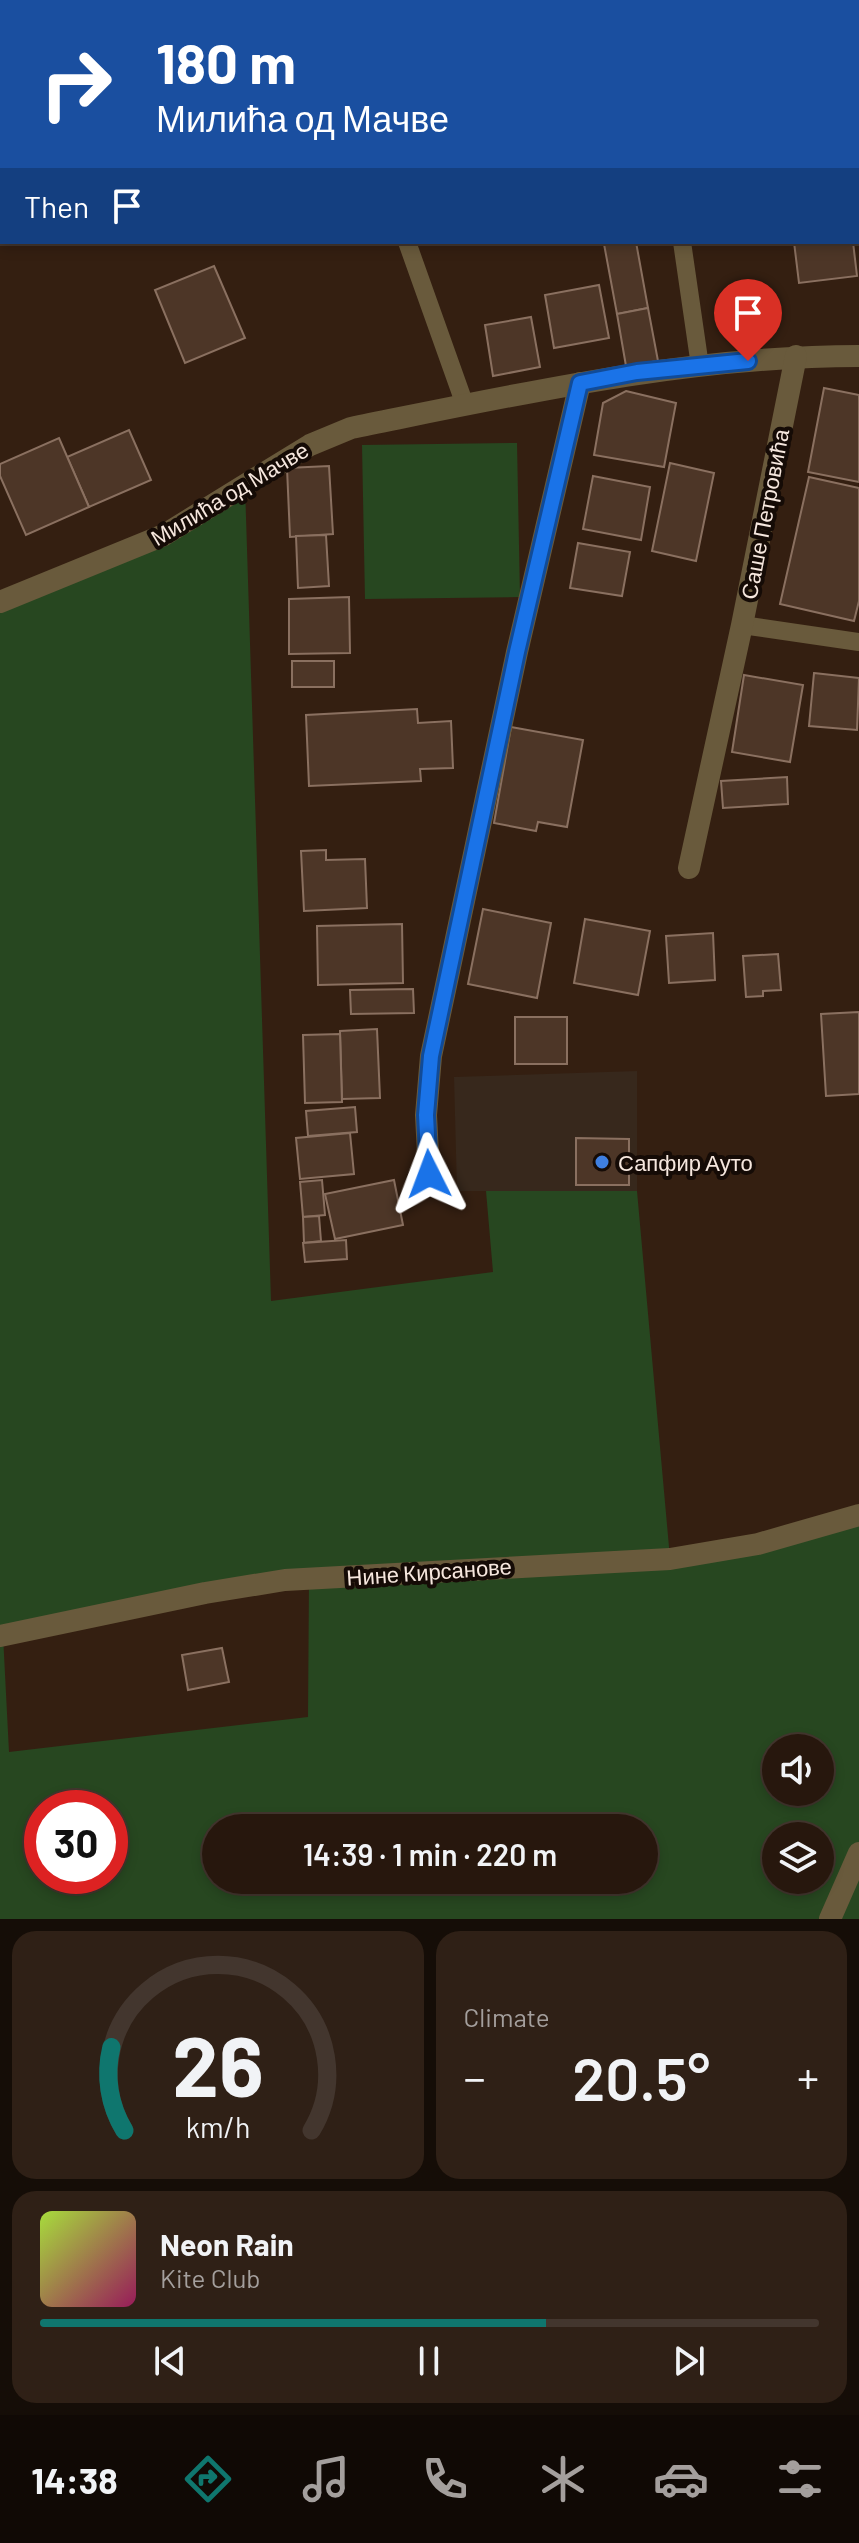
<!DOCTYPE html>
<html lang="en">
<head>
<meta charset="utf-8">
<style>
	body { margin:0; font-family:Barlow,sans-serif; background:#2f2016; color:#f1f3f6; height:100vh; display:flex; flex-direction:column; font-size:30px; white-space:nowrap }
	* { box-sizing:border-box; margin:0 }
	p { font-size:26px; color:#a49f9d }
	.icon { flex:none; width:44px; height:44px; fill:none; stroke:currentColor; stroke-width:2; stroke-linecap:round; stroke-linejoin:round }
	.map { position:relative; height:1919px; overflow:hidden }
	.drawer { display:flex; flex-direction:column; gap:12px; padding:12px; background:#150d07; flex:1 }
	.drawer>* { flex:none }
	.top-card { position:absolute; left:0px; top:0px; width:860px; height:244px; box-shadow:0 4px 12px #0003,0 0 0 2px #43362e; background:#1a4fa0; color:#fff; overflow:hidden }
	.controls { position:absolute; left:762px; top:1734px; display:grid; gap:16px }
	.controls a { display:grid; place-items:center; width:72px; height:72px; border-radius:50%; background:#27170d; box-shadow:0 4px 12px #0003,0 0 0 2px #43362e; font-size:40px }
	.speed { position:absolute; left:24px; top:1790px; display:flex; gap:16px; font-size:40px; font-weight:700; text-align:center }
	.speed>* { display:grid; place-content:center; width:104px; height:104px; border-radius:50%; background:#27170d; box-shadow:0 4px 12px #0003,0 0 0 2px #43362e; line-height:1 }
	.speed .limit { border:12px solid #d22; background:#fff; color:#111 }
	.pin { position:absolute; display:grid; place-items:center; width:68px; height:68px; color:#fff; margin:-82px -34px; border-radius:50% 50% 50% 0; rotate:-45deg; box-shadow:0 0 8px #0007 }
	.pin .icon { rotate:45deg }
	.me { position:absolute; width:88px; margin:-44px; rotate:357deg; stroke-linejoin:round; filter:drop-shadow(0 0 6px #0008) }
	.turn { display:flex; align-items:center; gap:28px; height:168px; padding:0 24px; font-size:36px }
	.turn .icon { width:104px; height:104px; stroke-width:2.5 }
	.turn b { display:block; font-size:56px; line-height:68px }
	.then { display:flex; align-items:center; height:76px; padding:0 24px; background:#0003; gap:16px; font-size:30px }
	.big { font-size:60px; font-weight:600; line-height:1.1 }
	.drawer .card { flex:1; display:flex; flex-direction:column; justify-content:center; gap:12px; min-width:0; padding:0 28px; border-radius:24px; background:#2f2016 }
	.drawer .dial { align-items:center; gap:0 }
	.dial svg { height:208px; overflow:visible; fill:none; stroke:#43362e; stroke-width:7; stroke-linecap:round; text-anchor:middle }
	.dial text { fill:#f1f3f6; stroke:none }
	.song { display:flex; align-items:center; gap:24px }
	.cover { width:96px; height:96px; border-radius:12px; background:linear-gradient(135deg,hsl(80 70% 55%),hsl(330 70% 35%)) }
	.played { height:8px; border-radius:4px; background:linear-gradient(90deg,#0f766e 65%,#43362e 65%) }
	.keys { display:flex; justify-content:space-around; direction:ltr }
	.heat { display:flex; justify-content:space-between; align-items:center; font-size:44px; direction:ltr }
	.drawer .tiles { flex:1; display:grid; gap:12px; grid-template-columns:1fr 1fr }
	.card:last-child { grid-column:span 2 }
	.trip { position:absolute; left:202px; top:1814px; width:456px; height:80px; border-radius:40px; background:#27170d; box-shadow:0 4px 12px #0003,0 0 0 2px #43362e; font-weight:600; line-height:80px; text-align:center }
	.tab-bar { display:flex; height:128px; justify-content:space-around; align-items:center; background:#100905; color:#a49f9d }
	.tab-bar .icon { width:56px; height:56px }
	.tab-bar .active { color:#0f766e }
	.tab-bar b { font-size:36px; color:#f1f3f6 }
	.map>svg:first-child { display:block }
	.commercial { fill:#37281c }
	.green { fill:#274720; fill-rule:evenodd }
	.building { fill:#4d3627; stroke:#8a7060; stroke-width:2 }
	.lines { fill:none; stroke-linecap:round; stroke-linejoin:round }
	.service { stroke:#695a3c; stroke-width:18 }
	.minor { stroke:#695a3c; stroke-width:22 }
	.tertiary { stroke:#695a3c; stroke-width:22 }
	.route-casing { stroke:#114b97; stroke-width:20 }
	.route { stroke:#1a73e8; stroke-width:14 }
	.shop-dot { fill:#3f7fe0; stroke:#150b06; stroke-width:3 }
	.labels { text-anchor:middle; dominant-baseline:central; stroke-width:8; stroke-linejoin:round; paint-order:stroke }
	.street-label { font-size:22px; fill:#f6e7de; stroke:#150b06 }
	.poi-label { font-size:22px; fill:#f6e7de; stroke:#150b06; text-anchor:start }
</style>
</head>
<body>
<div class="map">
<svg width="859" height="1919" viewBox="0 0 859 1919">
	<rect width="100%" height="100%" fill="#341f11"/>
	<!-- commercial -->
	<path class="commercial" d="M637,1071V1191H457L454,1077Z"/>
	<!-- green -->
	<g class="green">
		<path d="M0,0H99L2,2L0,64Z"/>
		<path d="M517,443L520,597L365,599L362,445Z"/>
		<path d="M245,486L271,1301L493,1272L486,1191H637L670,1558L859,1515V1919H0V602ZM309,1579L308,1717L9,1752L3,1635ZM776,1748H820V1792H776ZM42,1808H110V1876H42ZM216,1828H644V1880H216ZM776,1836H820V1880H776Z"/>
	</g>
	<!-- building -->
	<g class="building">
		<rect x="519" y="0" width="93" height="2"/>
		<path d="M613,242H636L648,308L617,314L604,244Z"/>
		<path d="M794,242H853L857,276L799,283Z"/>
		<path d="M214,266L245,338L185,363L155,290Z"/>
		<path d="M599,285L609,338L554,348L545,295Z"/>
		<path d="M648,308L658,361L626,366L617,314Z"/>
		<path d="M531,317L540,367L493,376L485,325Z"/>
		<path d="M824,388L859,395V482L808,472Z"/>
		<path d="M626,391L676,403L664,467L594,455L603,403Z"/>
		<path d="M129,430L151,480L89,507L67,457Z"/>
		<path d="M59,438L89,507L26,535L0,476V464Z"/>
		<path d="M670,463L714,473L696,561L652,551Z"/>
		<path d="M329,466L333,534L290,537L287,468Z"/>
		<path d="M593,476L650,487L641,540L583,529Z"/>
		<path d="M809,477L859,488V601L854,621L780,604Z"/>
		<path d="M326,535L329,586L298,588L296,536Z"/>
		<path d="M578,543L630,552L622,596L570,588Z"/>
		<path d="M349,597L350,653L289,654V599Z"/>
		<rect x="292" y="661" width="42" height="26"/>
		<path d="M814,673L859,678L857,730L809,726Z"/>
		<path d="M744,675L803,685L790,762L732,752Z"/>
		<path d="M417,709L418,723L451,721L453,768L420,769L421,781L309,786L306,715Z"/>
		<path d="M511,727L583,740L567,827L538,822L536,831L494,823Z"/>
		<path d="M787,777L788,804L723,808L721,781Z"/>
		<path d="M326,850V860L365,859L367,908L304,911L301,851Z"/>
		<path d="M483,909L551,923L537,998L468,984Z"/>
		<path d="M585,919L650,931L638,995L574,983Z"/>
		<path d="M402,924L403,983L318,985L317,926Z"/>
		<path d="M713,933L715,980L669,983L666,936Z"/>
		<path d="M778,954L781,990L763,991V996L746,997L743,956Z"/>
		<path d="M413,989L414,1013L351,1014L350,990Z"/>
		<path d="M859,1012V1094L826,1096L821,1014Z"/>
		<rect x="515" y="1017" width="52" height="47"/>
		<path d="M377,1029L380,1098L342,1099L340,1031Z"/>
		<path d="M340,1034L342,1102L305,1103L303,1035Z"/>
		<path d="M355,1107L357,1132L308,1136L306,1111Z"/>
		<path d="M350,1133L354,1174L300,1179L296,1138Z"/>
		<path d="M576,1138L629,1139V1185H576Z"/>
		<path d="M322,1180L325,1215L303,1217L300,1182Z"/>
		<path d="M394,1180L403,1225L335,1239L325,1194Z"/>
		<path d="M319,1216L321,1241L304,1243L303,1217Z"/>
		<path d="M346,1240L347,1259L305,1262L303,1243Z"/>
		<path d="M222,1648L229,1682L188,1690L182,1655Z"/>
	</g>
	<g class="lines">
		<!-- service -->
		<g class="service">
			<path d="M321,0V2"/>
			<path d="M647,0V2"/>
			<path d="M407,242L465,405"/>
			<path d="M682,242L700,366"/>
			<path d="M742,625L859,642"/>
		</g>
		<!-- minor -->
		<g class="minor">
			<path d="M0,602L164,535L310,445L351,428C519,394 687,356 859,356"/>
			<path d="M689,868L742,625L796,356"/>
			<path d="M429,1174L426,1115L431,1056L517,652L580,383"/>
			<path d="M830,1919L859,1853"/>
		</g>
		<!-- tertiary -->
		<path class="tertiary" d="M0,1636L205,1593L285,1580L670,1559L758,1544L859,1515"/>
	</g>
	<g class="lines">
		<defs>
			<path id="route" d="M429,1174L426,1115L431,1056L517,652L580,383L637,372L748,361"/>
		</defs>
		<!-- route casing -->
		<use href="#route" class="route-casing"/>
		<!-- route -->
		<use href="#route" class="route"/>
	</g>
	<!-- markers -->
	<circle class="shop-dot" cx="602" cy="1162" r="8"/>
	<g class="labels">
		<!-- street labels -->
		<g class="street-label">
			<text transform="translate(229 493) rotate(-31)">Милића од Мачве</text>
			<text transform="translate(764 514) rotate(-79)">Саше Петровића</text>
			<text transform="translate(429 1571) rotate(-4)">Нине Кирсанове</text>
		</g>
		<!-- poi labels -->
		<g class="poi-label">
			<text x="618" y="1162">Сапфир Ауто</text>
		</g>
	</g>
</svg>
<div class="controls">
<a><svg class="icon" aria-label="sound" viewBox="0 0 24 24"><path d="M4 9h4l5-4v14l-5-4H4zM17 9q2 3 0 6"/></svg></a>
<a><svg class="icon" aria-label="layers" viewBox="0 0 24 24"><path d="M12 4l9 5-9 5-9-5zM3 14l9 5 9-5"/></svg></a>
</div>
<div class="speed"><div class="limit">30</div></div>
<div class="pin" style="left:748px;top:361px;background:#d93025"><svg class="icon" aria-label="arrive" viewBox="0 0 24 24"><path d="M6 21V4h12l-3 4 3 4H6"/></svg></div>
<svg class="me" style="left:429px;top:1174px" viewBox="-20 -20 40 40"><path d="M0-17L14 15 0 8-14 15z" fill="#1a73e8" stroke="#fff" stroke-width="4"/></svg>
<div class="trip">14:39 · 1 min · 220 m</div>
<div class="top-card">
<div class="turn"><svg class="icon" aria-label="right" viewBox="0 0 24 24"><path d="M7 20v-9h11M14 6l5 5-5 5"/></svg><div><b>180 m</b>Милића од Мачве</div></div>
<div class="then">Then<svg class="icon" aria-label="arrive" viewBox="0 0 24 24"><path d="M6 21V4h12l-3 4 3 4H6"/></svg></div>
</div>
</div>
<section class="drawer">
<div class="tiles">
<div class="card dial"><svg viewBox="0 0 100 80">
<path d="M14 69A42 42 0 1 1 86 69"/>
<path d="M14 69A42 42 0 0 1 9 37" stroke="#0f766e"/>
<text x="50" y="56" font-size="32" font-weight="700">26</text>
<text x="50" y="72" font-size="11">km/h</text>
</svg></div>
<div class="card"><p>Climate</p>
<div class="heat"><a>−</a><b class="big">20.5°</b><a>+</a></div>
</div>
<div class="card">
<div class="song"><i class="cover"></i><div><b>Neon Rain</b><p>Kite Club</p></div></div>
<div class="played"></div>
<div class="keys"><svg class="icon" aria-label="previous" viewBox="0 0 24 24"><path d="M18 5L8 12l10 7zM5 5v14"/></svg><svg class="icon" aria-label="pause" viewBox="0 0 24 24"><path d="M8 5v14M16 5v14"/></svg><svg class="icon" aria-label="next" viewBox="0 0 24 24"><path d="M6 5l10 7-10 7zM19 5v14"/></svg></div>
</div>
</div>
</section>
<nav class="tab-bar">
<b>14:38</b>
<svg class="icon active" aria-label="directions" viewBox="0 0 24 24"><path d="M12 3l9 9-9 9-9-9zM9 14v-3h6M13 9l2 2-2 2"/></svg>
<svg class="icon" aria-label="music" viewBox="0 0 24 24"><path d="M9 18V5l10-2v13"/><circle cx="6" cy="18" r="3"/><circle cx="16" cy="16" r="3"/></svg>
<svg class="icon" aria-label="phone" viewBox="0 0 24 24"><path d="M5 4h4l2 5-3 2q2 4 5 5l2-3 5 2v4C11 20 4 13 5 4z"/></svg>
<svg class="icon" aria-label="climate" viewBox="0 0 24 24"><path d="M12 3v18M4 7l16 10M4 17L20 7"/></svg>
<svg class="icon" aria-label="car" viewBox="0 0 24 24"><path d="M5 17H2v-5l4-1 3-4h7l3 4 3 1v5h-3M9 17h6M6 11h13"/><circle cx="7" cy="17" r="2"/><circle cx="17" cy="17" r="2"/></svg>
<svg class="icon" aria-label="filters" viewBox="0 0 24 24"><path d="M4 7h16M4 17h16"/><circle cx="9" cy="7" r="2"/><circle cx="15" cy="17" r="2"/></svg>
</nav>
</body>
</html>
